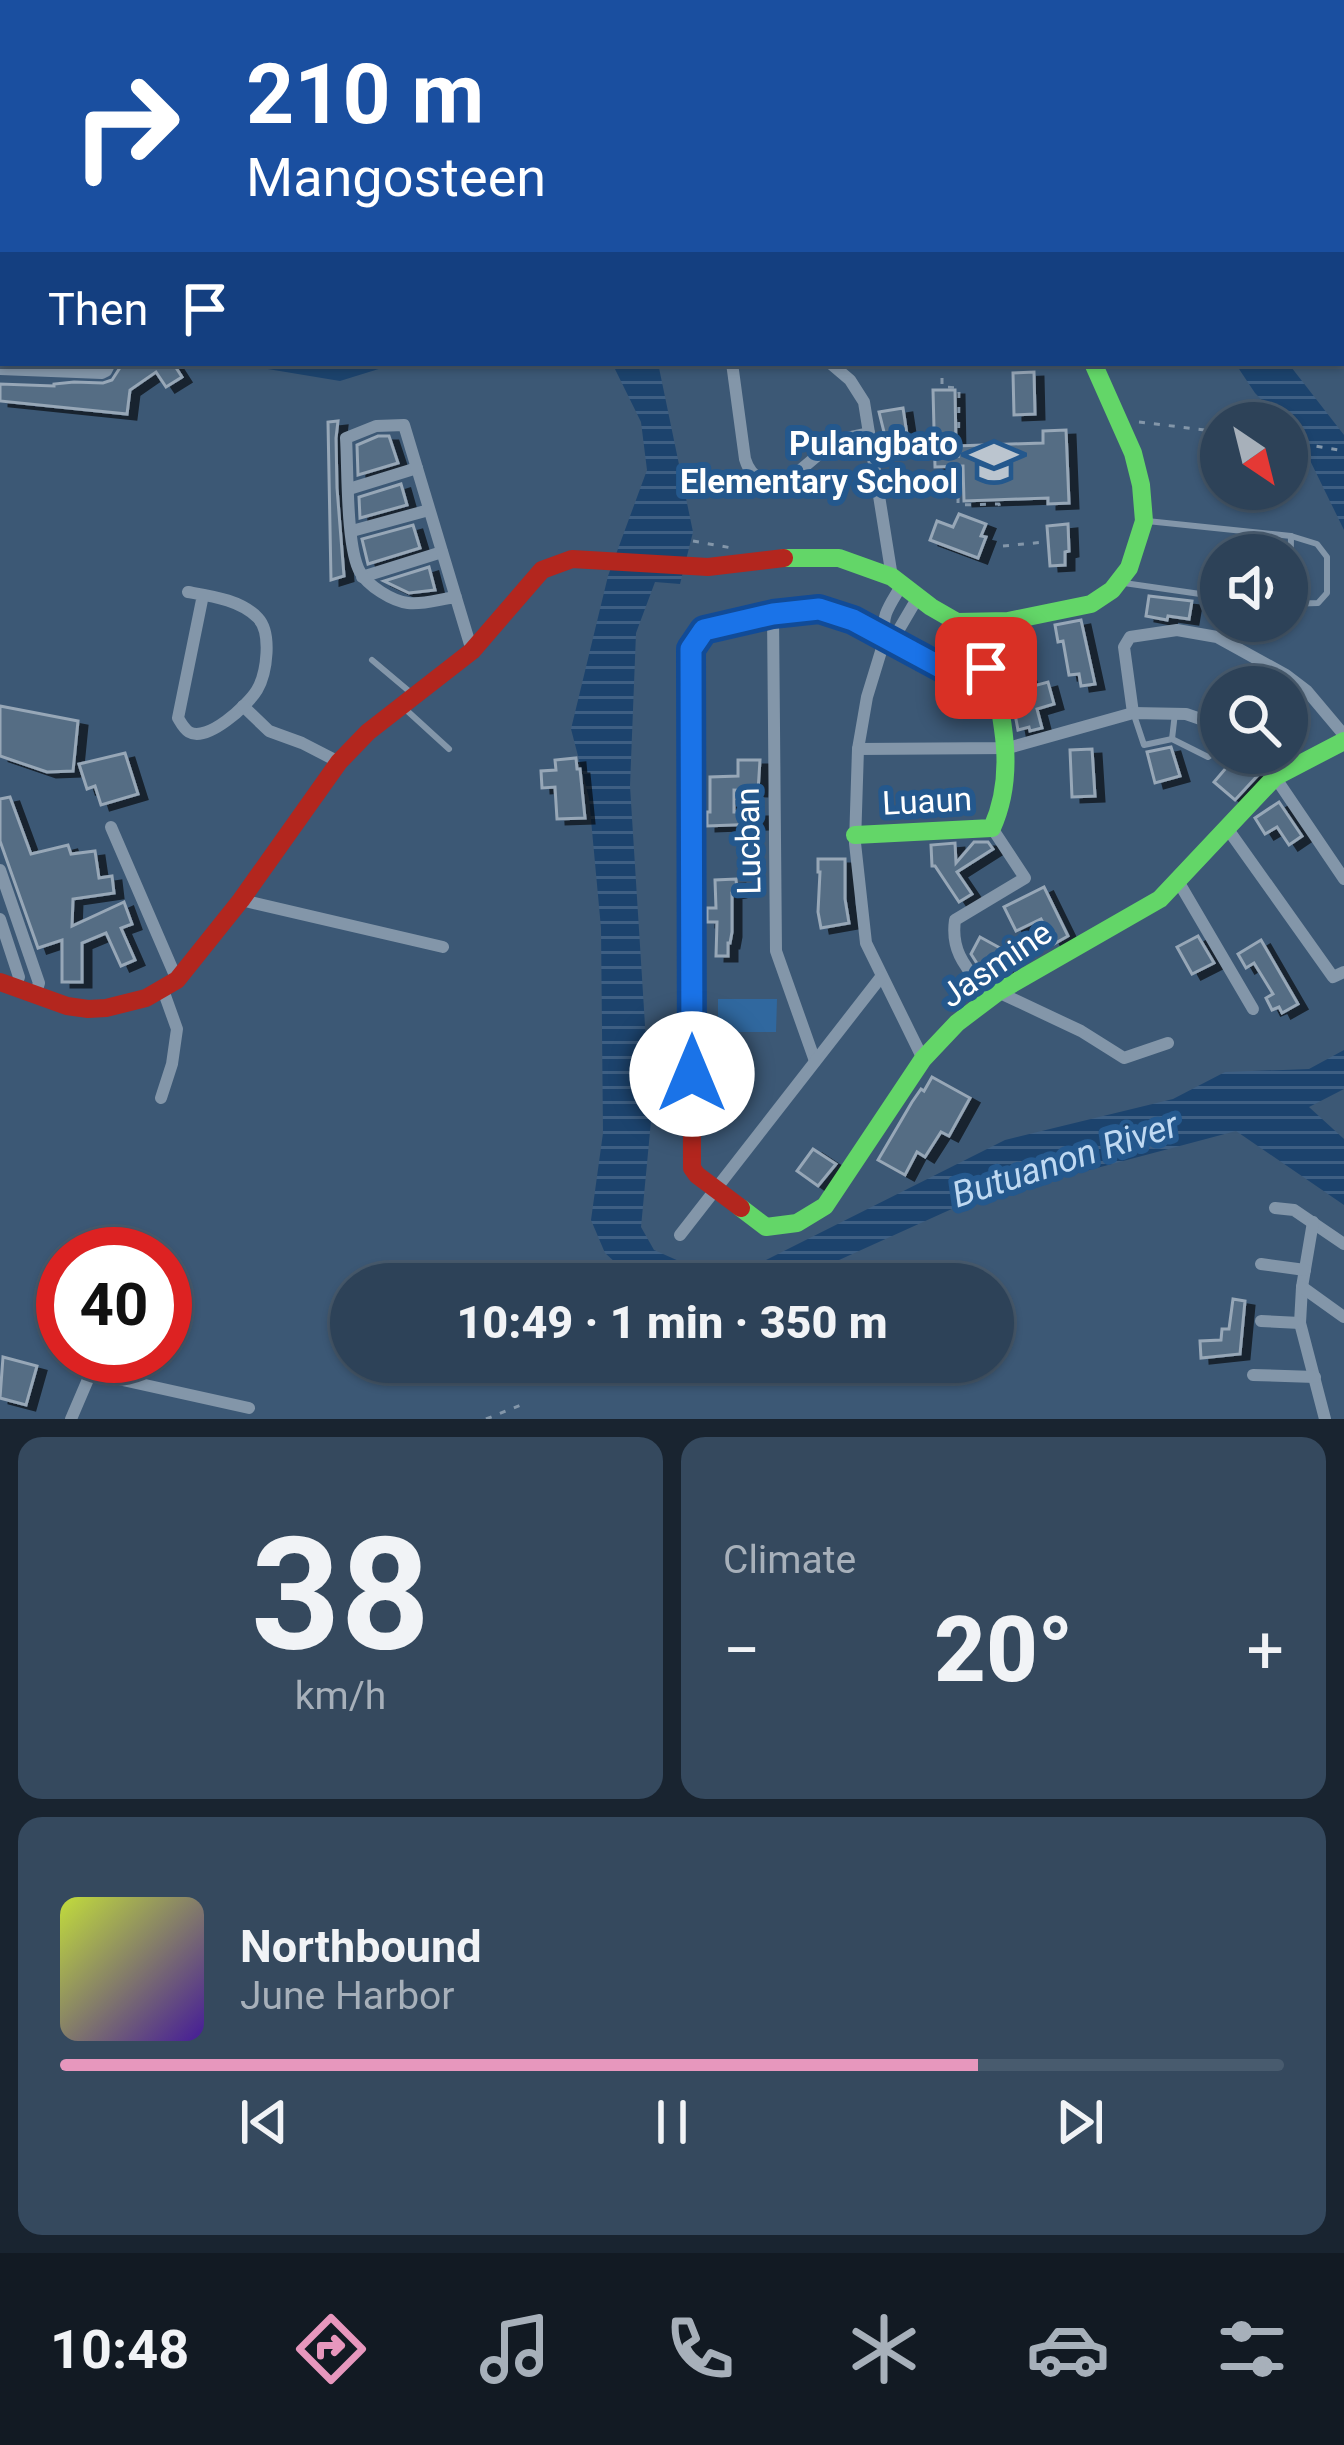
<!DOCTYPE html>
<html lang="en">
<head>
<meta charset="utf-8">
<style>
	body { margin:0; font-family:Roboto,sans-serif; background:#35495e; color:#f1f3f6; height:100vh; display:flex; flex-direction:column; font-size:45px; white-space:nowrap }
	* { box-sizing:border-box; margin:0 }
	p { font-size:39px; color:#a7b0ba }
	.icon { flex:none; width:66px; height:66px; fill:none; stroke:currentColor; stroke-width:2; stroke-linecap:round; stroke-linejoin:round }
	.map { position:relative; height:1419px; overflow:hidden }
	.panel { display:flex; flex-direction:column; gap:18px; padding:18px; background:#192430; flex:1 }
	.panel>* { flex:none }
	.guide { position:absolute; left:0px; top:0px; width:1344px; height:366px; box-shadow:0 3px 9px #0004,0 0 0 3px #485b6e; background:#1a4fa0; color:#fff; overflow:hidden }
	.needle { width:78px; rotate:145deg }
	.controls { position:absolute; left:1200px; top:402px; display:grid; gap:24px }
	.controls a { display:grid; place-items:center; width:108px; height:108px; border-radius:50%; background:#2d4258; box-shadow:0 3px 9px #0004,0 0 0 3px #485b6e; font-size:60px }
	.speed { position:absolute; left:36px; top:1227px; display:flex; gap:24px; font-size:60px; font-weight:700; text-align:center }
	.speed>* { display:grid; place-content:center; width:156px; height:156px; border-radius:50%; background:#2d4258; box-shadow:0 3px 9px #0004,0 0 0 3px #485b6e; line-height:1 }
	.speed .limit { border:18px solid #d22; background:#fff; color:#111 }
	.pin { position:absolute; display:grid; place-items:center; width:102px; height:102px; color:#fff; margin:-51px; border-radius:24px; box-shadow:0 6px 18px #0006 }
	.me { position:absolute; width:132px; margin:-66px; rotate:0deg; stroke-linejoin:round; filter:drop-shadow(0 0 9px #0008) }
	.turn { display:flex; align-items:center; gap:42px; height:252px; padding:0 48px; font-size:54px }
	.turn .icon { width:156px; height:156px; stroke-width:2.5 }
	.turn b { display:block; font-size:84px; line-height:102px }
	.then { display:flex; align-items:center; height:114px; padding:0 48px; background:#0003; gap:24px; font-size:45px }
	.big { font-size:90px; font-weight:800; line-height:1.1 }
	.panel .card { flex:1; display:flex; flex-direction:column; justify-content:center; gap:18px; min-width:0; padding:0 42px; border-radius:24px; background:#35495e }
	.panel .dial { align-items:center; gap:0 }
	.dial b { font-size:156px; line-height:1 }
	.song { display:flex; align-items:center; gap:36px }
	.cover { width:144px; height:144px; border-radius:18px; background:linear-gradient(135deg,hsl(70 70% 55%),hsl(260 70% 35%)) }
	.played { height:12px; border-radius:6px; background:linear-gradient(90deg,#e797bd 75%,#485b6e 75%) }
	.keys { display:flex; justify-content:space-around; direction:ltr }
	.heat { display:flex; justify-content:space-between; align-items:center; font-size:66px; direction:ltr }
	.panel .tiles { flex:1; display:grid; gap:18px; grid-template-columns:1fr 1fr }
	.card:last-child { grid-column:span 2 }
	.trip { position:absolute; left:330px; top:1263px; width:684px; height:120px; border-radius:60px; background:#2d4258; box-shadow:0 3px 9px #0004,0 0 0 3px #485b6e; font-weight:800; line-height:120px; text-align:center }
	.dock { display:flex; height:192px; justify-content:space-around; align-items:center; background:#121a23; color:#a7b0ba }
	.dock .icon { width:84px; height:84px }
	.dock .current { color:#e797bd }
	.dock b { font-size:54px; color:#f1f3f6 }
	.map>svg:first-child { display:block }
	.park { fill:#30689f }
	.water { fill:url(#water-rules) }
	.building { fill:#556d84; stroke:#97a7b7; stroke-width:3; filter:url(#shadow) }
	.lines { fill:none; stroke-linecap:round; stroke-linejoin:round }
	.path { stroke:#8396a9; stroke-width:3; stroke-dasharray:6 9; stroke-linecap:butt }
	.lane { stroke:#8396a9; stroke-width:6 }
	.street { stroke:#8396a9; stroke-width:12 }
	.fast { stroke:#63d668; stroke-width:18 }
	.slow { stroke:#ff974d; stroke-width:18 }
	.jam { stroke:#b3261e; stroke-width:18 }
	.route-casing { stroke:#114b97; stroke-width:30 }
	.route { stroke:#1a73e8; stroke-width:21 }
	.labels { text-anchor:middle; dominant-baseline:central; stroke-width:12; stroke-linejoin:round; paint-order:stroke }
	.poi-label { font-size:33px; font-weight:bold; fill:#fff; stroke:#24588d; text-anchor:end }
	.street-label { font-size:33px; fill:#fff; stroke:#24588d }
	.water-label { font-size:36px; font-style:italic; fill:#bfd9f2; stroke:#24588d }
</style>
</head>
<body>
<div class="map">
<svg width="1344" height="1419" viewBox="0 0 1344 1419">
	<defs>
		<pattern id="water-rules" width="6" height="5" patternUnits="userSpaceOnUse" patternTransform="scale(3)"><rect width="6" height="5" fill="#1c436d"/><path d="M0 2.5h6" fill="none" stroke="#3e5f83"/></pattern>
		<filter id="shadow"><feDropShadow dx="9" dy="5" stdDeviation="0" flood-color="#0009"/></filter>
	</defs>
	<rect width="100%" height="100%" fill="#3c5875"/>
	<!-- park -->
	<path class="park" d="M718,999H777L776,1032H718Z"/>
	<!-- water -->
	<g class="water">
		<path d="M231,363H398L340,381Z"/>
		<path d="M612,363H658L693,532L680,584L655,582L636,633L630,786L651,1121L641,1227L654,1250L697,1269L766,1260L1005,1140L1173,1099L1225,1072L1309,1069L1344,1050V1089L1309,1107L1344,1139V1205L1236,1131L965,1203L786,1284H639L605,1253L591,1220L603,1133L601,928L589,798L571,729L608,576L647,470L641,422Z"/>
		<path d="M1235,363H1288L1344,435V530L1301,442L1287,423H1284L1255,393Z"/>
	</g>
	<!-- building -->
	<g class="building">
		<path d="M123,363H173L182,377L166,387L156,372L130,390L127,414L0,401V384L54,386V384L74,382L103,383L112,380Z"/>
		<path d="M1034,372L1035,414L1014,415L1013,373Z"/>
		<path d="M933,390H955L956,446L1043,443V431L1066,430L1069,503L1048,504V498L964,501L963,466L935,467Z"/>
		<path d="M903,408L908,441L887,444L879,412Z"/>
		<path d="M338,421L336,438L337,488L344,576L331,580L328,422Z"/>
		<path d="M378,436H389L398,463L358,475L357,445Z"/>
		<path d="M401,484L407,505L360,518L359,497Z"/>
		<path d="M959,514L986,524L981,536L986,537L978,558L930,540L937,521L953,527Z"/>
		<path d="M1068,524L1069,551L1065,552V565L1050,566L1047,526Z"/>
		<path d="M413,525L420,548L368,564L362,539Z"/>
		<path d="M429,567L435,590L409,593L384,581Z"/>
		<path d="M1149,596L1192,601L1189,619L1168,616L1167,620L1146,616Z"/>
		<path d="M1081,620L1095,684L1081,686L1079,674L1069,675L1063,641L1058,642L1055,625Z"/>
		<path d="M1006,635L1026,650L1021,656L1030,687L1048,682L1054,704L1037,709L1042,728L1030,731L1029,727L1018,730L1009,682H1020L1005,669L997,636Z"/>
		<path d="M0,706L78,721L73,771L47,772L0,756Z"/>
		<path d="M1171,747L1180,776L1155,783L1147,752Z"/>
		<path d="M1092,749L1095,796L1072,797L1070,750Z"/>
		<path d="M125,753L138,794L101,805L95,786L87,789L79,764Z"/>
		<path d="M1238,754L1259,774L1235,800L1214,782Z"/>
		<path d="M576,758L577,769H580L585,818L557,819L555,787L542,788L541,771L556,770L555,760Z"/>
		<path d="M738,760H760L758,791L734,790V812H759V824L707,826V812H710V777L738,776Z"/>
		<path d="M10,797L31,854L68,845L71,854L95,851L99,878L112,876L114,893L73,899L72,926L124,902L132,924L121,928L135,960L121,966L106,933L82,943V982H62V940L38,948L0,841V799Z"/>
		<path d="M1279,802L1302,836L1289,845L1277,827L1265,834L1255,818Z"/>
		<path d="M974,842H988L993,849L957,872L972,894L959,902L935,866H932L931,845L955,843L956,863Z"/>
		<path d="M818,859H845V899L849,923L821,928L818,912L820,872H818Z"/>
		<path d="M736,879L737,892L732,893V932L730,943H728V956H716L717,922H707V908H716L715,880Z"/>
		<path d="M1044,887L1068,936L1054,944L1041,919L1016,931L1004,907Z"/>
		<path d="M1198,936L1214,963L1192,974L1177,947Z"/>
		<path d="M980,937L1011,954L998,976L978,965L971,954Z"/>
		<path d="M1261,940L1298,1004L1282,1013L1279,1007L1272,1010L1266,998L1273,994L1254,963L1246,968L1238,954Z"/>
		<path d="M932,1077L970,1098L949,1136L941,1132L925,1157L917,1152L905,1175L878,1160L912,1102L921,1089L924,1091Z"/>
		<path d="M813,1149L836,1164L818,1186L797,1171Z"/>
		<path d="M1233,1299L1245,1301L1240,1354L1201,1358L1200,1341L1221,1340L1222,1329H1229Z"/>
		<path d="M3,1357L37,1366L26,1405L0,1398Z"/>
	</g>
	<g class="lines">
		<!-- path -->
		<g class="path">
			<path d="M942,363V387L959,388L958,505L999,504L1000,508"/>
			<path d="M1139,422L1221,432"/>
			<path d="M1287,441L1344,451"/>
			<path d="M693,541L732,548"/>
			<path d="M1003,546L1045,542"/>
			<path d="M486,1419L521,1405"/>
		</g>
		<!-- lane -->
		<g class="lane">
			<path d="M1147,521L1291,536L1317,544L1327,557V593L1318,603L1287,604"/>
			<path d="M1124,583L1221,597"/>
			<path d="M1290,604L1291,536"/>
			<path d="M372,660L410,692"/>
			<path d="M403,707L449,749"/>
			<path d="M1134,715L1144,745L1172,739L1208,757L1221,748"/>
			<path d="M1172,739L1175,713"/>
		</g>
		<!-- street -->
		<g class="street">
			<path d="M242,0L244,3"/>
			<path d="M311,0L314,3"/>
			<path d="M515,0L516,3"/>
			<path d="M762,3L763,0"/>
			<path d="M834,3L835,0"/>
			<path d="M856,3L857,0"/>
			<path d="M0,252L3,237"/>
			<path d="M732,363L745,459C751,479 766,485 786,482L836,440L869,433"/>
			<path d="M830,363L850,380L864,402L892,577"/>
			<path d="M0,369L102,373L106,371L110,363"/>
			<path d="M349,489L417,468"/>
			<path d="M352,531L429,510"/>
			<path d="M362,577L442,552"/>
			<path d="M188,592C211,596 241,600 258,618C272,633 267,673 257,690C248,705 207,743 189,732C184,729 181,723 178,718L203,595"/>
			<path d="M456,597C440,599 423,605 408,603C392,601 368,586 360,572C346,547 348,470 346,438L376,426L404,425L472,651"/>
			<path d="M773,614L776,951L815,1061"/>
			<path d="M886,635L867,697L858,749L855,843L866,943L923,1059"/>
			<path d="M886,635C879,617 892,602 901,586"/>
			<path d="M886,635L898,631L918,597"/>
			<path d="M243,706L269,731L302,743L339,762"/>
			<path d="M1133,713L1124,647L1130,637L1177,630L1217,637L1286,675L1307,691L1344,735"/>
			<path d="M858,749L1008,748L1133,713L1186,714L1221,726"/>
			<path d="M1255,753L1275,777L1344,879"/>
			<path d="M111,827L177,980"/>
			<path d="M1227,828L1333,977L1344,972"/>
			<path d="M0,870L39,983L35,995"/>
			<path d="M1178,881L1253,1009"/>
			<path d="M241,900L443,947"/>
			<path d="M0,919L19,977L15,987"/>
			<path d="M998,992L1081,1031L1124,1058L1168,1043"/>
			<path d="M990,998C970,971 950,955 955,920L1025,878L992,828"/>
			<path d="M161,1098L172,1064L177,1029L163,990"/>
			<path d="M1275,1208L1294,1210L1344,1244"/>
			<path d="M1313,1222L1302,1287L1300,1323L1325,1419"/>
			<path d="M680,1235L881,977"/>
			<path d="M1261,1264L1305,1270"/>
			<path d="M1302,1287L1344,1317"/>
			<path d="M1261,1321L1300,1323"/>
			<path d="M91,1373L249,1408"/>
			<path d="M1253,1375L1315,1377"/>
			<path d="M71,1419L98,1356"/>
		</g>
		<!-- fast -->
		<g class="fast">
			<path d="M414,0L415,3"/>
			<path d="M784,558H839L892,577L931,607L957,622L1008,621L1091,604L1112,590L1129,568L1144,521L1141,485L1133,453L1093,363"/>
			<path d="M691,713V649L704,630L773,614L819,609L853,620L942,668L986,667L993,674C1004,726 1015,777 992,828L855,835"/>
			<path d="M741,1208L766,1227L797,1223L825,1206L923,1059L957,1023L998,992L1160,899L1275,777L1344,741"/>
		</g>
		<!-- slow -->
		<path class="slow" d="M1169,0V3"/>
		<!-- jam -->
		<g class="jam">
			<path d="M691,713L692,1168L697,1175L741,1208"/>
			<path d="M0,982L67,1006L88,1009L106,1008L146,998L177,980L241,900L339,762L368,732L472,651L542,570L572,559L708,567L784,558"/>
		</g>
	</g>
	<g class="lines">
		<defs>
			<path id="route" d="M692,1074L691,649L704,630L773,614L819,609L853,620L942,668H986"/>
		</defs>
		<!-- route casing -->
		<use href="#route" class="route-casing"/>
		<!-- route -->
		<use href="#route" class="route"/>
	</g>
	<!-- icons -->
	<defs>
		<symbol id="school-bare" viewBox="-9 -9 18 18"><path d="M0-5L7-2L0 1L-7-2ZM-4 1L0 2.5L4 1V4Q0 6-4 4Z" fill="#bbc5cf" stroke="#24588d" stroke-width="2.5" paint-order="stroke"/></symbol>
	</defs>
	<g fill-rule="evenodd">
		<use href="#school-bare" x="961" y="429" width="66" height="66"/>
	</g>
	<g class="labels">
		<!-- poi labels -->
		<g class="poi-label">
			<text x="958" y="443">Pulangbato<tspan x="958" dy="38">Elementary School</tspan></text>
		</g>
		<!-- street labels -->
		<g class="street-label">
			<text transform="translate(927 801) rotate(-3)">Luaun</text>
			<text transform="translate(748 841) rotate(-91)">Lucban</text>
			<text transform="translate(996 964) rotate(-34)">Jasmine</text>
		</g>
		<!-- water labels -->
		<g class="water-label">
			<text transform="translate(1065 1160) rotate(-18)">Butuanon River</text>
		</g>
	</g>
</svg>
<div class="controls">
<a><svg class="needle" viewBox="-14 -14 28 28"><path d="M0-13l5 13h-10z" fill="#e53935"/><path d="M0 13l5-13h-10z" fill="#a7b0ba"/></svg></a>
<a><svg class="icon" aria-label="sound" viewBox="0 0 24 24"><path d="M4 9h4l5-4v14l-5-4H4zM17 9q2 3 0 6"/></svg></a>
<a><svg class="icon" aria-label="search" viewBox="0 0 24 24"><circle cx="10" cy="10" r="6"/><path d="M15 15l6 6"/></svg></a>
</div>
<div class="speed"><div class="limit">40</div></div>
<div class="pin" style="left:986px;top:668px;background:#d93025"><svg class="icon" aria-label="arrive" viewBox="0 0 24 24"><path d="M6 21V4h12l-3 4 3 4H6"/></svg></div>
<svg class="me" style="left:692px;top:1074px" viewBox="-20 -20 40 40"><circle r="19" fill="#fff"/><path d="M0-13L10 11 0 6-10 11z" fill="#1a73e8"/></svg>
<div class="trip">10:49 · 1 min · 350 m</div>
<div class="guide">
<div class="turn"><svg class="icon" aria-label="right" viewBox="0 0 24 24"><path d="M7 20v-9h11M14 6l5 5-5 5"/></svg><div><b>210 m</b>Mangosteen</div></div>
<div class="then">Then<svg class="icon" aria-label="arrive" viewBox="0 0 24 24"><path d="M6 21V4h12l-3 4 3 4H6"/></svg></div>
</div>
</div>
<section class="panel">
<div class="tiles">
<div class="card dial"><b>38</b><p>km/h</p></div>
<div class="card"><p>Climate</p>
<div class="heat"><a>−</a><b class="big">20°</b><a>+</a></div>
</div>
<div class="card">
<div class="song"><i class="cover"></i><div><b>Northbound</b><p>June Harbor</p></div></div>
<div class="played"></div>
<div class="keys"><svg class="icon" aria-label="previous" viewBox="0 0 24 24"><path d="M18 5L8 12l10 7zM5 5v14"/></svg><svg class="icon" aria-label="pause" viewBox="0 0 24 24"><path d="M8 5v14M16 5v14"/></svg><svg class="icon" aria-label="next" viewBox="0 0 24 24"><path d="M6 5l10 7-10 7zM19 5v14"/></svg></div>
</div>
</div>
</section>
<nav class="dock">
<b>10:48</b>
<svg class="icon current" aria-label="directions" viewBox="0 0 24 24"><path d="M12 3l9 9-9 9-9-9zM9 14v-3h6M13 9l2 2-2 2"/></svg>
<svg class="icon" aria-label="music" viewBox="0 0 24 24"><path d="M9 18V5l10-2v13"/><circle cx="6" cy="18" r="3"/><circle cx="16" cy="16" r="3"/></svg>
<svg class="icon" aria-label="phone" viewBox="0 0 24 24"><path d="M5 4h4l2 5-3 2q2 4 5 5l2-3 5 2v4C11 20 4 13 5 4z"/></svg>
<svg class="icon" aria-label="climate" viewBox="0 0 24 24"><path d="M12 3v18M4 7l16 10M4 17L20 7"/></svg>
<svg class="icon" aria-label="car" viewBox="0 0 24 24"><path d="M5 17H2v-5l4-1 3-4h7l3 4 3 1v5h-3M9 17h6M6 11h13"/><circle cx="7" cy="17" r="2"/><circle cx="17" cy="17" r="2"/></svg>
<svg class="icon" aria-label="filters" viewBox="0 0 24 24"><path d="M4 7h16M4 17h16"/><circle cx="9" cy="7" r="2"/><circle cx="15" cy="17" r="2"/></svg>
</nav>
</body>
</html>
